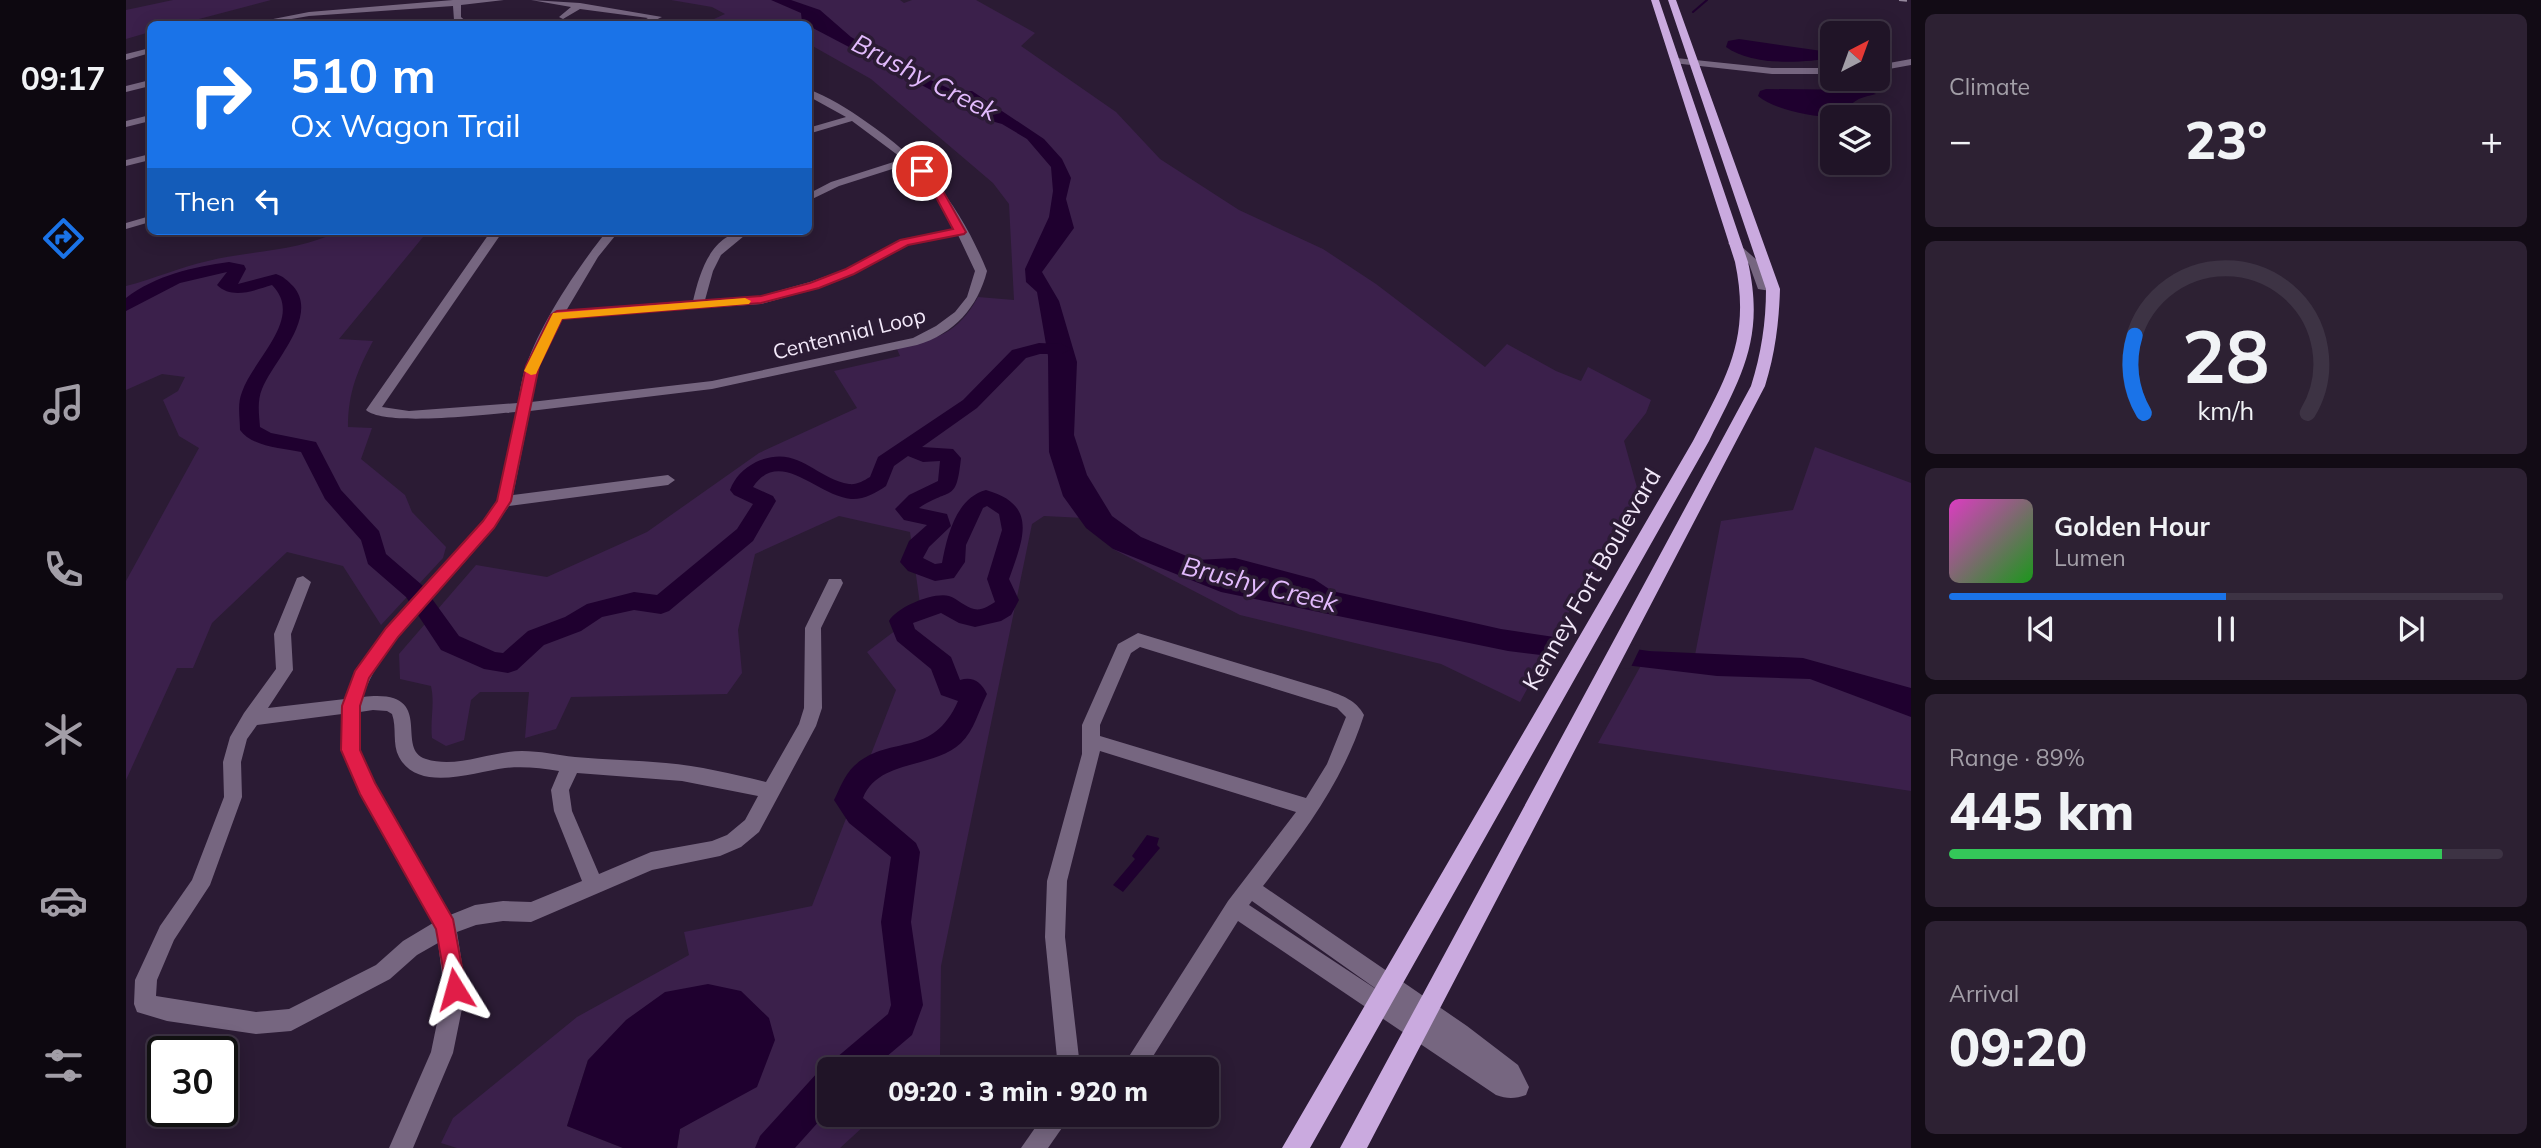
<!DOCTYPE html>
<html lang="en">
<head>
<meta charset="utf-8">
<style>
	body { margin:0; font-family:Mulish,sans-serif; background:#2d2133; color:#f1f3f6; height:100vh; display:flex; flex-direction:column; font-size:26px; white-space:nowrap }
	* { box-sizing:border-box; margin:0 }
	p { font-size:23px; color:#a29ea7 }
	.icon { flex:none; width:38px; height:38px; fill:none; stroke:currentColor; stroke-width:2; stroke-linecap:round; stroke-linejoin:round }
	.map { position:relative; flex:1; overflow:hidden }
	.sheet { display:flex; flex-direction:column; gap:14px; padding:14px; background:#120b15; width:630px }
	.sheet>* { flex:none }
	.top-card { position:absolute; left:21px; top:21px; width:665px; height:214px; border-radius:10px; box-shadow:0 4px 18px #0003,0 0 0 2px #3d3344; background:#1a73e8; color:#fff; overflow:hidden }
	.needle { width:46px; rotate:41deg }
	.controls { position:absolute; left:1694px; top:21px; display:grid; gap:14px }
	.controls a { display:grid; place-items:center; width:70px; height:70px; border-radius:10px; background:#201427; box-shadow:0 4px 18px #0003,0 0 0 2px #3d3344; font-size:35px }
	.speed { position:absolute; left:21px; top:1036px; display:flex; gap:14px; font-size:35px; font-weight:700; text-align:center }
	.speed>* { display:grid; place-content:center; width:91px; height:91px; border-radius:50%; background:#201427; box-shadow:0 4px 18px #0003,0 0 0 2px #3d3344; line-height:1 }
	.speed .limit { border:4px solid #111; border-radius:10px; background:#fff; color:#111 }
	.pin { position:absolute; display:grid; place-items:center; width:60px; height:60px; color:#fff; margin:-30px; border:4px solid #fff; border-radius:50%; box-shadow:0 2px 7px #0007 }
	.me { position:absolute; width:77px; margin:-38px; rotate:352deg; stroke-linejoin:round; filter:drop-shadow(0 0 5px #0008) }
	.turn { display:flex; align-items:center; gap:24px; height:147px; padding:0 28px; font-size:32px }
	.turn .icon { width:91px; height:91px; stroke-width:2.5 }
	.turn b { display:block; font-size:49px; line-height:60px }
	.then { display:flex; align-items:center; height:66px; padding:0 28px; background:#0003; gap:14px; font-size:26px }
	.big { font-size:52px; font-weight:800; line-height:1.1 }
	.sheet .card { flex:1; display:flex; flex-direction:column; justify-content:center; gap:10px; min-width:0; padding:0 24px; border-radius:10px; background:#2d2133 }
	.sheet .dial { align-items:center; gap:0 }
	.dial svg { height:182px; overflow:visible; fill:none; stroke:#3d3344; stroke-width:7; stroke-linecap:round; text-anchor:middle }
	.dial text { fill:#f1f3f6; stroke:none }
	.song { display:flex; align-items:center; gap:21px }
	.cover { width:84px; height:84px; border-radius:10px; background:linear-gradient(135deg,hsl(310 70% 55%),hsl(120 70% 35%)) }
	.played { height:7px; border-radius:4px; background:linear-gradient(90deg,#1a73e8 50%,#3d3344 50%) }
	.keys { display:flex; justify-content:space-around; direction:ltr }
	.heat { display:flex; justify-content:space-between; align-items:center; font-size:38px; direction:ltr }
	.charge { height:10px; border-radius:5px; background:linear-gradient(90deg,#34c759 89%,#3d3344 0) }
	.trip { position:absolute; left:691px; top:1057px; width:402px; height:70px; border-radius:10px; background:#201427; box-shadow:0 4px 18px #0003,0 0 0 2px #3d3344; font-weight:800; line-height:70px; text-align:center }
	main { display:flex; flex:1; min-height:0 }
	.tab-bar { display:flex; flex-direction:column; width:126px; justify-content:space-around; align-items:center; background:#0d0810; color:#a29ea7 }
	.tab-bar .icon { width:49px; height:49px }
	.tab-bar .on { color:#1a73e8 }
	.tab-bar b { font-size:32px; color:#f1f3f6 }
	.map>svg:first-child { display:block }
	.green { fill:#3b204b }
	.water { fill:#1f002f }
	.pier { fill:#2b1b34 }
	.lines { fill:none; stroke-linecap:round; stroke-linejoin:round }
	.stream { stroke:#1f002f; stroke-width:2 }
	.river { fill:#1f002f; fill-rule:evenodd }
	.minor { fill:#766680; fill-rule:evenodd }
	.major { fill:#caaadf; fill-rule:evenodd }
	.rail { stroke:#96899e; stroke-width:2; stroke-dasharray:8 4.5; stroke-linecap:butt }
	.route { fill:#e11d48; stroke:#92132f; stroke-width:2 }
	.slow { fill:#f59e0b }
	.labels { text-anchor:middle; dominant-baseline:central; stroke-width:7; stroke-linejoin:round; paint-order:stroke }
	.far-street-label { font-size:21px; fill:#f2e8f9; stroke:#2b1b34 }
	.street-label { font-size:24px; fill:#f2e8f9; stroke:#2b1b34 }
	.water-label { font-size:26px; font-style:italic; fill:#e2bafd; stroke:#2b1b34 }
</style>
</head>
<body>
<main>
<nav class="tab-bar">
<b>09:17</b>
<svg class="icon on" aria-label="directions" viewBox="0 0 24 24"><path d="M12 3l9 9-9 9-9-9zM9 14v-3h6M13 9l2 2-2 2"/></svg>
<svg class="icon" aria-label="music" viewBox="0 0 24 24"><path d="M9 18V5l10-2v13"/><circle cx="6" cy="18" r="3"/><circle cx="16" cy="16" r="3"/></svg>
<svg class="icon" aria-label="phone" viewBox="0 0 24 24"><path d="M5 4h4l2 5-3 2q2 4 5 5l2-3 5 2v4C11 20 4 13 5 4z"/></svg>
<svg class="icon" aria-label="climate" viewBox="0 0 24 24"><path d="M12 3v18M4 7l16 10M4 17L20 7"/></svg>
<svg class="icon" aria-label="car" viewBox="0 0 24 24"><path d="M5 17H2v-5l4-1 3-4h7l3 4 3 1v5h-3M9 17h6M6 11h13"/><circle cx="7" cy="17" r="2"/><circle cx="17" cy="17" r="2"/></svg>
<svg class="icon" aria-label="filters" viewBox="0 0 24 24"><path d="M4 7h16M4 17h16"/><circle cx="9" cy="7" r="2"/><circle cx="15" cy="17" r="2"/></svg>
</nav>
<div class="map">
<svg width="1785" height="1148" viewBox="0 0 1785 1148">
	<rect width="100%" height="100%" fill="#2b1b34"/>
	<!-- green -->
	<g class="green">
		<path d="M47,0H145L54,24H24V32L0,39V10Z"/>
		<path d="M545,0H774L778,3L786,0H850L909,33L895,46L990,112L1034,159L1113,210L1197,249L1250,284L1359,367L1381,344L1430,371L1455,381L1462,367L1525,400L1520,413L1498,441L1515,502L1444,610L1394,702L1315,664L1114,615L987,549L958,518L918,516L906,524L815,966L814,1056L799,1069H704V1115H750L714,1148H551L554,1129L574,1117L462,1060L441,1126L497,1148H331L315,1143L327,1118L451,1017L563,955L558,932L686,906L770,690L741,652L774,627L794,604L784,532L713,516L629,554L612,630L616,673L601,694L445,697L430,729L399,738L403,692H354L345,700L338,740L320,746L306,738C304,720 309,703 305,686L274,679L273,654L350,565L421,577L521,532L633,453L731,408L708,371L774,356L771,349C811,338 831,335 852,297L888,300L883,204L867,183L745,79L683,44L682,24H577L599,14L586,7Z"/>
		<path d="M213,231H302L213,339L247,341C231,371 222,393 222,427L246,428L235,459L279,495L286,512L320,547L317,558L255,625L217,566L161,552L86,623L67,668H51L0,780V581L73,448L53,436L37,400L52,391L59,377L36,374L0,390V286C28,279 54,267 82,261C126,250 172,252 213,231Z"/>
		<path d="M1689,447L1785,483V791L1472,743L1523,651L1569,655L1595,521L1667,510Z"/>
	</g>
	<!-- water -->
	<g class="water">
		<path d="M645,0H665L694,10L725,37L783,70L835,94L841,95L842,91H846L918,139L936,159L945,178L940,199L948,228L916,272L933,301L951,362L948,435L961,475L986,516L1015,537L1070,560L1109,558L1188,579L1206,591L1375,629L1523,651L1677,658L1785,688V717L1684,679L1591,676L1382,651L1095,592L987,549L960,528L937,496L923,452L922,356L911,292L900,282L899,269L923,217L927,191L925,167L901,139L876,124L851,117L822,99L683,26L676,22L675,13Z"/>
		<path d="M1613,39L1703,52L1706,58C1676,63 1626,66 1600,47L1602,41Z"/>
		<path d="M1640,89L1741,90L1750,94C1734,98 1725,99 1720,116C1698,120 1650,111 1632,96L1634,91Z"/>
		<path d="M1021,835L1033,838L1031,845L1034,848L997,892L987,885L1009,859L1006,856Z"/>
		<path d="M582,984L615,991L643,1018L649,1040L631,1087L554,1129L551,1148H497L441,1126L462,1060L500,1020L539,992Z"/>
	</g>
	<!-- pier -->
	<path class="pier" d="M1444,636L1515,646L1504,669L1430,660Z"/>
	<g class="lines">
		<!-- stream -->
		<path class="stream" d="M1567,12L1581,0"/>
		<!-- river -->
		<path class="river" d="M103,262L118,265L120,269L112,284L150,274C157,276 162,281 167,286C194,316 147,361 136,389C131,401 133,414 134,427L145,433L190,442L215,490L253,531L260,554L296,585L333,636L369,652L377,653L402,631L439,617L461,604L508,592L531,595L611,529L627,504L608,495L604,490C609,477 617,469 630,462C672,443 688,478 723,484C731,485 737,481 744,477L752,457L837,400L886,350L913,343L936,344L945,349L936,354H914L900,358L851,408L796,447L827,449L835,458C830,504 826,486 793,508L821,514L825,526L803,547L797,558L809,564L816,563C821,536 830,498 860,490C913,505 897,539 883,579L893,600L885,615L875,621L849,627L833,623L815,613L787,623L789,629L825,657L834,680C847,676 855,682 861,694C853,710 848,731 835,743C808,769 752,759 737,798L790,843L794,852L785,922L797,1005L786,1035L746,1069H704V1109L669,1148H629L634,1136L692,1072L705,1068L710,1058L762,1014L765,1005L755,922L765,857L723,823L708,800C714,788 718,776 728,766C764,733 806,760 832,701L815,695L805,669L771,641L763,621C771,607 807,592 823,596C832,599 839,607 848,609C855,611 863,606 869,602L861,579L876,530L873,514L861,506L857,508L840,545L839,562L828,578L809,581L782,571L774,562L783,541L801,525L778,520L769,509L783,495L812,481L814,461L797,462L782,456L768,466L760,486C750,493 737,500 725,499C691,496 654,447 627,487L647,496L650,501L627,541L543,611L535,614L508,610L476,617L455,631L418,645L391,670L382,673L358,669L315,650L280,597L242,564L235,540L199,499L175,452C156,448 126,447 114,430C114,417 111,404 116,392C127,359 179,318 146,285C129,290 106,300 91,285L101,272L54,283L0,311V298C30,275 67,267 103,262Z"/>
		<!-- minor -->
		<g class="minor">
			<path d="M327,0H378L335,5V17L343,24H334L328,20L327,6L183,16L136,24H121L183,12Z"/>
			<path d="M405,0L454,3L536,17L521,24H511L522,18L454,9L437,19L433,17L445,7Z"/>
			<path d="M24,48V53L0,60V54Z"/>
			<path d="M1550,58L1646,68H1706V74H1646L1547,63V59Z"/>
			<path d="M1785,59V65L1752,71V65Z"/>
			<path d="M24,80V86L0,92V86Z"/>
			<path d="M682,89C703,97 722,109 739,121C800,163 833,203 861,271C852,307 828,334 791,345L586,389L404,411L387,495L542,475L549,480L542,485L383,506C357,544 324,578 293,613C271,638 247,665 237,697C313,688 267,749 300,759C331,769 365,751 396,751C414,751 431,755 449,757C480,760 510,760 540,763C574,766 607,774 640,782L673,724L678,708L679,628L703,579H715L717,583L695,628L696,708L690,726L633,832L615,847L594,856L526,870L405,922L377,921L350,925L331,932L340,989L327,1053L287,1148H263L305,1052L318,989L312,943L291,955L264,979L165,1031L130,1034L41,1021L11,1012L8,1004L9,980L34,926L66,880L98,797L97,762L104,737L118,713L150,669L148,634L171,578L177,576L185,582L165,634L167,670L142,708L219,699L229,671L260,628L357,521L371,500L390,412C361,414 259,427 240,410L365,231H377L256,407L283,411L392,403C394,391 396,377 400,366C415,322 452,267 481,231H493L472,257L440,311L567,301C574,271 586,231 624,231L595,255L587,271L579,300L634,296L684,282L720,269L774,240L829,229L807,190L782,164L713,186L682,201V194L705,182L777,159L726,121L682,134V128L720,117L682,96ZM832,235L849,271L841,297L829,312L810,326L787,338L586,381L405,402L412,366L435,318L635,304L692,288L728,273L781,245ZM247,710L261,711L266,714C271,728 266,744 273,757C292,793 348,772 379,768C397,766 415,768 433,771L425,790L428,811L456,881L405,902L377,901L349,905L324,915L249,784L234,750V712ZM216,714V750L232,788L307,923L277,941L250,965L163,1009L130,1012L30,996L31,980L48,940L84,885L116,797L115,762L121,739L131,725ZM451,773L556,781L632,796L619,820L601,835L586,841L525,852L473,874L446,811L443,790Z"/>
			<path d="M24,115V121L0,127V121Z"/>
			<path d="M24,154V160L0,166V160Z"/>
			<path d="M24,216V222L0,229V223Z"/>
			<path d="M45,231H57L58,233L52,236Z"/>
			<path d="M1608,240L1632,261L1641,284L1651,286V292L1632,289L1623,264L1602,243Z"/>
			<path d="M1012,633L1201,690C1217,696 1230,700 1238,715C1217,781 1179,831 1137,886L1341,1026L1392,1065L1403,1087L1400,1095C1389,1099 1381,1099 1370,1095L1112,921L1019,1069H995L1102,901L1170,812L974,751L941,881L939,937L953,1058L957,1069H935L931,1058L919,937L921,881L956,754V725L992,644ZM1014,647L1211,708L1220,717L1201,764L1180,798L974,736V725L1005,653ZM1126,901L1256,993L1123,905Z"/>
			<path d="M918,1115H945L922,1148H895Z"/>
		</g>
		<!-- major -->
		<g class="major">
			<path d="M1525,0H1533L1622,262C1639,338 1616,375 1583,441L1184,1148H1156L1567,441C1601,376 1625,338 1609,262Z"/>
			<path d="M1542,0H1550L1654,289C1653,323 1649,354 1639,386L1241,1148H1214L1625,386C1635,354 1640,323 1640,289Z"/>
		</g>
		<!-- rail -->
		<path class="rail" d="M1773,0L1785,1"/>
	</g>
	<!-- route -->
	<path class="route" d="M796,168L813,184L840,232L838,234L782,245L728,274L693,288L635,303L436,319L413,366L385,501L368,528L272,637L243,678L234,706V750L249,783L327,919L340,989L337,997L329,1000L322,997L310,929L234,794L215,750L216,706L229,671L260,628L357,521L371,501L400,366L425,315L431,311L635,296L684,283L720,269L774,240L827,229L804,186L791,171Z"/>
	<!-- slow -->
	<path class="slow" d="M619,298L625,301L623,304L436,319L410,374L405,375L398,371L427,313Z"/>
	<g class="labels">
		<!-- far-street labels -->
		<g class="far-street-label">
			<text transform="translate(723 333) rotate(-14)">Centennial Loop</text>
		</g>
		<!-- street labels -->
		<g class="street-label">
			<text transform="translate(1465 579) rotate(-60)">Kenney Fort Boulevard</text>
		</g>
		<!-- water labels -->
		<g class="water-label">
			<text transform="translate(799 77) rotate(27)">Brushy Creek</text>
			<text transform="translate(1134 584) rotate(14)">Brushy Creek</text>
		</g>
	</g>
</svg>
<div class="controls">
<a><svg class="needle" viewBox="-14 -14 28 28"><path d="M0-13l5 13h-10z" fill="#e53935"/><path d="M0 13l5-13h-10z" fill="#a29ea7"/></svg></a>
<a><svg class="icon" aria-label="layers" viewBox="0 0 24 24"><path d="M12 4l9 5-9 5-9-5zM3 14l9 5 9-5"/></svg></a>
</div>
<div class="speed"><div class="limit">30</div></div>
<div class="pin" style="left:796px;top:171px;background:#d93025"><svg class="icon" aria-label="arrive" viewBox="0 0 24 24"><path d="M6 21V4h12l-3 4 3 4H6"/></svg></div>
<svg class="me" style="left:329px;top:989px" viewBox="-20 -20 40 40"><path d="M0-17L14 15 0 8-14 15z" fill="#e11d48" stroke="#fff" stroke-width="4"/></svg>
<div class="trip">09:20 · 3 min · 920 m</div>
<div class="top-card">
<div class="turn"><svg class="icon" aria-label="right" viewBox="0 0 24 24"><path d="M7 20v-9h11M14 6l5 5-5 5"/></svg><div><b>510 m</b>Ox Wagon Trail</div></div>
<div class="then">Then<svg class="icon" aria-label="left" viewBox="0 0 24 24"><path d="M17 20v-9H6M10 6l-5 5 5 5"/></svg></div>
</div>
</div>
<section class="sheet">
<div class="card"><p>Climate</p>
<div class="heat"><a>−</a><b class="big">23°</b><a>+</a></div>
</div>
<div class="card dial"><svg viewBox="0 0 100 80">
<path d="M14 69A42 42 0 1 1 86 69"/>
<path d="M14 69A42 42 0 0 1 10 35" stroke="#1a73e8"/>
<text x="50" y="56" font-size="32" font-weight="700">28</text>
<text x="50" y="72" font-size="11">km/h</text>
</svg></div>
<div class="card">
<div class="song"><i class="cover"></i><div><b>Golden Hour</b><p>Lumen</p></div></div>
<div class="played"></div>
<div class="keys"><svg class="icon" aria-label="previous" viewBox="0 0 24 24"><path d="M18 5L8 12l10 7zM5 5v14"/></svg><svg class="icon" aria-label="pause" viewBox="0 0 24 24"><path d="M8 5v14M16 5v14"/></svg><svg class="icon" aria-label="next" viewBox="0 0 24 24"><path d="M6 5l10 7-10 7zM19 5v14"/></svg></div>
</div>
<div class="card"><p>Range · 89%</p><b class="big">445 km</b><div class="charge"></div></div>
<div class="card"><p>Arrival</p><b class="big">09:20</b></div>
</section>
</main>
</body>
</html>
